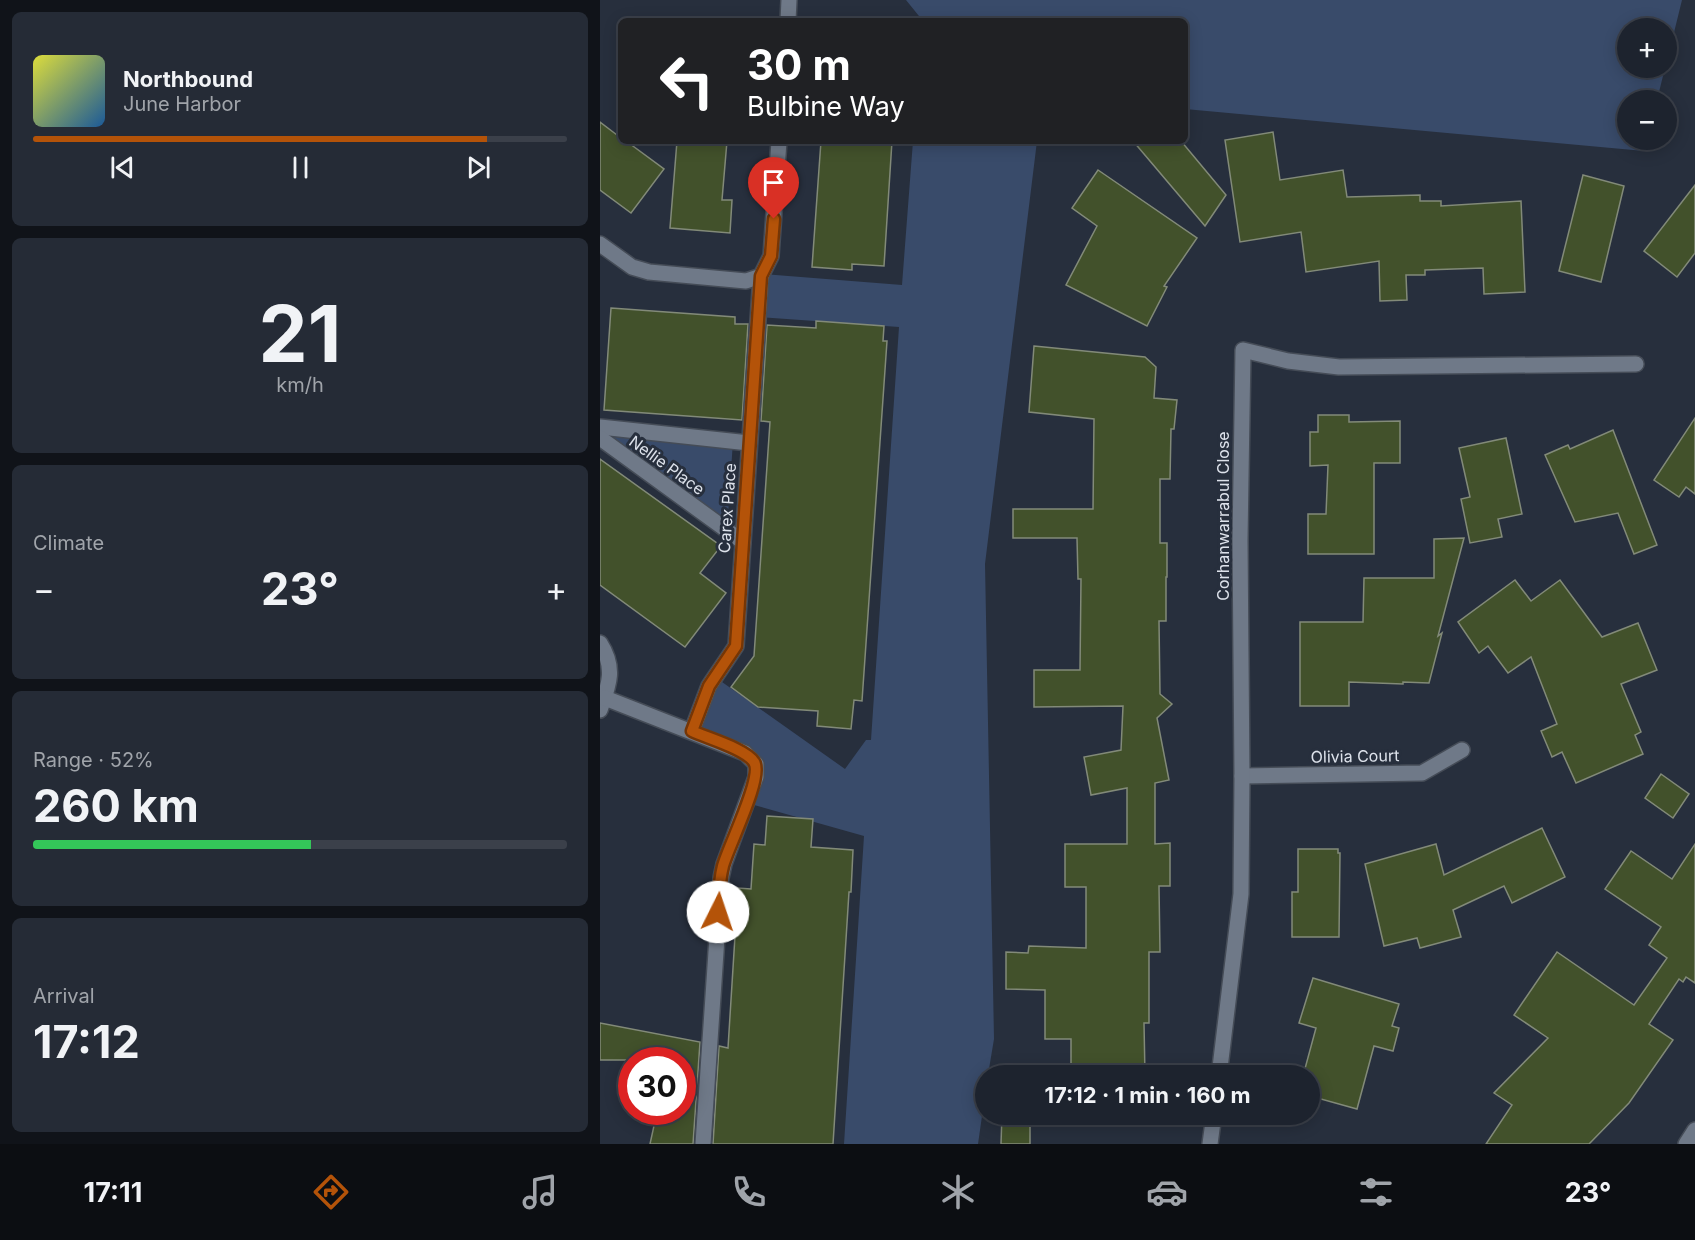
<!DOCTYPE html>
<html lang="en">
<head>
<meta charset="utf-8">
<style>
	body { margin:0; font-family:Inter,sans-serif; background:#252b36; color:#f1f3f6; height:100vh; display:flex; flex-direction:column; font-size:22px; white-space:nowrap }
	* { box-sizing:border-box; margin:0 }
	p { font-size:20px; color:#a0a4aa }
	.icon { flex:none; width:33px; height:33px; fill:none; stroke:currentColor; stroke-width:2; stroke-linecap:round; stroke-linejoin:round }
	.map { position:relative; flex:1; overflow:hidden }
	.panel { display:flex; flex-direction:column; gap:12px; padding:12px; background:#101319; width:600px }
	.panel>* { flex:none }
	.hud { position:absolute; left:18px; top:18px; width:570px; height:126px; border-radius:9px; box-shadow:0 3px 15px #0003,0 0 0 2px #3b404a; background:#202124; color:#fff; overflow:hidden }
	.tools { position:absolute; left:1017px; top:18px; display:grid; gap:12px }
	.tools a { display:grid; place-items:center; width:60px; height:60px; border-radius:50%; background:#1d232e; box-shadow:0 3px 15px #0003,0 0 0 2px #3b404a; font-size:30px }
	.speed { position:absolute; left:18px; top:1047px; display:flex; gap:12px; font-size:30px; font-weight:700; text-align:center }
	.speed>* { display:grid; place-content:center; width:78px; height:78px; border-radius:50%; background:#1d232e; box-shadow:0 3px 15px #0003,0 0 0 2px #3b404a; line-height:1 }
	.speed .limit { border:9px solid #d22; background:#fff; color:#111 }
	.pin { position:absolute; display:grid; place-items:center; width:51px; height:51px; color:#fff; margin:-62px -26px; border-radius:50% 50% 50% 0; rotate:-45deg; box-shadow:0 0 6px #0007 }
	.pin .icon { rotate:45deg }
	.me { position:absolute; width:66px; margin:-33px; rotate:4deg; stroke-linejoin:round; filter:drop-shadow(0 0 4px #0008) }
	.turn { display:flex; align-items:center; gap:21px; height:126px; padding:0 30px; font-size:27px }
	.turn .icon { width:78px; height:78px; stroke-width:2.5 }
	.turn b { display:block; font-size:42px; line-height:51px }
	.big { font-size:45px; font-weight:700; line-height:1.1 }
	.panel .card { flex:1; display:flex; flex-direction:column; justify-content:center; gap:9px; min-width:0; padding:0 21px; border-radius:9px; background:#252b36 }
	.panel .dial { align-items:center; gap:0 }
	.dial b { font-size:78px; line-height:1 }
	.song { display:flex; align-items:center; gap:18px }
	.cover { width:72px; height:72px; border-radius:9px; background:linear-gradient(135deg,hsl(60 70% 55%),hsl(210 70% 35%)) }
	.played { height:6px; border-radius:3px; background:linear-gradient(90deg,#b45309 85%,#3b404a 85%) }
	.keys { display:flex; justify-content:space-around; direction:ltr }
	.heat { display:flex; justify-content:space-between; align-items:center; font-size:33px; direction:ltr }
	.charge { height:9px; border-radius:4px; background:linear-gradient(90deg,#34c759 52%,#3b404a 0) }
	.trip { position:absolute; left:375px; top:1065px; width:345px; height:60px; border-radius:30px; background:#1d232e; box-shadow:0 3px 15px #0003,0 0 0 2px #3b404a; font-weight:700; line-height:60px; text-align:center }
	.tabs { display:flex; height:96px; justify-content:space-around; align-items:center; background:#0c0e12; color:#a0a4aa }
	.tabs .icon { width:42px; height:42px }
	.tabs .on { color:#b45309 }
	.tabs b { font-size:27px; color:#f1f3f6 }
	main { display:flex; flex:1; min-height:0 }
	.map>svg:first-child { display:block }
	.green { fill:#394b6a }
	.building { fill:#42512b; stroke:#828a79; stroke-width:1.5 }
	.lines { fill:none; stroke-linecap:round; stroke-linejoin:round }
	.lane-casing { stroke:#454c57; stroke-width:18 }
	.street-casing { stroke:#454c57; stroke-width:18 }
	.lane { stroke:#6f7988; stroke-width:15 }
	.street { stroke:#6f7988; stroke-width:15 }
	.route-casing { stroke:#753606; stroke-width:15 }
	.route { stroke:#b45309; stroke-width:10 }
	.labels { text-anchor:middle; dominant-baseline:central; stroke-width:6; stroke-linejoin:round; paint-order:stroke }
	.street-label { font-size:16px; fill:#dde2eb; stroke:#272f3d }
</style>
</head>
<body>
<main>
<section class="panel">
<div class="card">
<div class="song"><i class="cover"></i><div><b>Northbound</b><p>June Harbor</p></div></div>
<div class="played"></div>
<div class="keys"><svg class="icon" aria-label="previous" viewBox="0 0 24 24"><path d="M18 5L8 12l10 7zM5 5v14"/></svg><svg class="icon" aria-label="pause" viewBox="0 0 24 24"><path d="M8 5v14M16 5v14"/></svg><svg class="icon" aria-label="next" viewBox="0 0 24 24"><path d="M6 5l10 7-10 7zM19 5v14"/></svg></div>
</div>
<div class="card dial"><b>21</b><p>km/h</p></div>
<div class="card"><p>Climate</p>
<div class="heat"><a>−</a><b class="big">23°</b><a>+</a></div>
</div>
<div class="card"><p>Range · 52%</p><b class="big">260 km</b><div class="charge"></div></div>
<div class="card"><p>Arrival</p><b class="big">17:12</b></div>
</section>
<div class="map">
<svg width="1095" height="1144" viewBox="0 0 1095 1144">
	<rect width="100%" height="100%" fill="#272f3d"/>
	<!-- green -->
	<g class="green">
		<path d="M306,0H1082L1067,61L1066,28H1028V68H1065L1057,100H1028V140H1047L1044,151L585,109V21H323Z"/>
		<path d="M313,141H437L385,564L394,1039L388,1075L386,1076L385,1095L378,1144H244L264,836L147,803L156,764L92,731L115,677L245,769L266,740H271L299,327L159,317L163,274L302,285Z"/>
		<path d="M0,427L133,441L127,530L0,438Z"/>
	</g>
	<!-- building -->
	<g class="building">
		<path d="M0,122L21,138V141H26L64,169L31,213L0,190Z"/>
		<path d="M673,132L680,180L743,170L747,197L820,195V201H841V206L921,201L925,292L884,294L883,268L825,270V275H806L807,300L780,301L779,261L706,272L701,232L640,242L625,140Z"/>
		<path d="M77,141H127L122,200H132L130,233L70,228Z"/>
		<path d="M221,141H292L284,266L252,264V270L212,267Z"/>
		<path d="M533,141H581L626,195L605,226Z"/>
		<path d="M498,170L597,238L564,286L567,287L547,326L466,285L497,226L472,208Z"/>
		<path d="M983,175L1024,186L1001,282L959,271Z"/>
		<path d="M1095,185V253L1077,277L1044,251Z"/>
		<path d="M11,308L135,317V324H148L142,420L4,410Z"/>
		<path d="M216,321L284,326L283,341H287L262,701L254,700L251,729L217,726L218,711L158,707L131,687L154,656L170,422L161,421L167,325L216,328Z"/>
		<path d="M434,346L545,357L556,367L554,398L577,400L574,429H571L570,479H560V543H567V577H566V621H559L560,694L572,704L557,718L569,780L555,783V844L570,843V886H559L560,952H549V1023H544L545,1076H471V1039H445V990L406,989V952L428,953L429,946L486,948V887H465V844H527V788L491,795L484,757L521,750L523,706L434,707V670H480L481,579H478L477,538H413V509H493L494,419L429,412Z"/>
		<path d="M718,415H749V422L800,421V463H774V554H708V514H726L728,465L710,466V432H718Z"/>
		<path d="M1095,418V494L1086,487L1079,497L1054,480Z"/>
		<path d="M1013,430L1057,545L1034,554L1018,513L975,522L945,455L968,445L970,449Z"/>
		<path d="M906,438L922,514L898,519L902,537L870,543L861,499L870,497L859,448Z"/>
		<path d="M0,459L121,546L100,573L126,593L85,647L0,585Z"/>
		<path d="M864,538L838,636L842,633L829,683L803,682V684L749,682V706H700V622H763L764,578H834V539Z"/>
		<path d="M915,580L931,601L960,580L1002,637L1038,623L1057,670L1021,684L1041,732L1035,735L1043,754L976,783L962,752L952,757L941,731L957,724L931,657L908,673L888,646L879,653L858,622Z"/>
		<path d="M1061,774L1089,794L1073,818L1045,798Z"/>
		<path d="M167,816L213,819L211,847L253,850L251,892H249L233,1144H113L119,1046L128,1048L138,888L151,889L154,844L165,845Z"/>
		<path d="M942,828L965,877L912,903L904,886L853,910L861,937L820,948L817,938L784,946L765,864L836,844L844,875Z"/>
		<path d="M1095,844V983L1086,977L1083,982L1079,979L1049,1024L1073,1040L1029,1103L989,1144H886L912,1105L894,1093L948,1038L914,1015L957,952L1034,1005L1067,958L1049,945L1061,927L1005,889L1031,851L1072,879Z"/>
		<path d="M698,849H738V853H740L739,937H692V892H698Z"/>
		<path d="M713,978L799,1004L792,1026L799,1028L793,1051L774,1046L757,1109L710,1096V1076H703L716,1028L699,1023Z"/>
		<path d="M0,1023L100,1042L93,1144H50L57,1112H82V1060H0Z"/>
		<path d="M402,1114H430V1144H401Z"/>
	</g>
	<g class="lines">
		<defs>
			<g id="lane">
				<path d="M0,427L149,443"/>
				<path d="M0,438L143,542"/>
				<path d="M92,731L109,686L136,646L161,276"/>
			</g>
			<g id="street">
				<path d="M188,21L189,0"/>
				<path d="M0,244L32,267L49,272L146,281L161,276L171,256L179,141"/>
				<path d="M0,643C16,668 9,685 0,710"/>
				<path d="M5,698L145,753L156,764V777L124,864L121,878L103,1144"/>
				<path d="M642,776L822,773L862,750"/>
				<path d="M619,1076L641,894L642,776L640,540L643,350L688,361L739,367L1036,364"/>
				<path d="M610,1144L614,1114"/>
				<path d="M1086,1144L1095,1130"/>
			</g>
		</defs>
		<!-- lane casing -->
		<use href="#lane" class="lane-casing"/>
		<!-- street casing -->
		<use href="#street" class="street-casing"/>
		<!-- lane -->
		<use href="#lane" class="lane"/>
		<!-- street -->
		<use href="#street" class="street"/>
	</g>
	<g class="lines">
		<defs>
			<path id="route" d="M118,912C119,897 119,881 123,866C128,847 164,776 154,762C146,749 107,738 92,731L109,686L136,646L161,276L171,256L174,219"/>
		</defs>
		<!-- route casing -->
		<use href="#route" class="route-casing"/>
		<!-- route -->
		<use href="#route" class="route"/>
	</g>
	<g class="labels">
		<!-- street labels -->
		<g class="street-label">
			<text transform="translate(67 465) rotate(36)">Nellie Place</text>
			<text transform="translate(127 508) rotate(-86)">Carex Place</text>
			<text transform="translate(623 516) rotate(-90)">Corhanwarrabul Close</text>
			<text transform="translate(755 756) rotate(-1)">Olivia Court</text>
		</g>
	</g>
</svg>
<div class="tools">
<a>+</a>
<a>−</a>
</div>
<div class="speed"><div class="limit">30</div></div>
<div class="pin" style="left:174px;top:219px;background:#d93025"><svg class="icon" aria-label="arrive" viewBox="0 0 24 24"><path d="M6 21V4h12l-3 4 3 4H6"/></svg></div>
<svg class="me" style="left:118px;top:912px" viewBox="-20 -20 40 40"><circle r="19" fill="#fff"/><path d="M0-13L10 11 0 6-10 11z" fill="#b45309"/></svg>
<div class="trip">17:12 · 1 min · 160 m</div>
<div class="hud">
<div class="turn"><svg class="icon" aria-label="left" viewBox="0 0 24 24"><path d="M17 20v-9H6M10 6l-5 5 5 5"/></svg><div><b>30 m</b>Bulbine Way</div></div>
</div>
</div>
</main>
<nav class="tabs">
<b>17:11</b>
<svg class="icon on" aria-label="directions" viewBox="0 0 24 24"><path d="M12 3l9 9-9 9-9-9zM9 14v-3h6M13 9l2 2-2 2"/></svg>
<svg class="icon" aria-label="music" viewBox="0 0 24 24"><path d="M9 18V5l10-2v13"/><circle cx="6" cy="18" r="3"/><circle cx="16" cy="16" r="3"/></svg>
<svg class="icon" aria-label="phone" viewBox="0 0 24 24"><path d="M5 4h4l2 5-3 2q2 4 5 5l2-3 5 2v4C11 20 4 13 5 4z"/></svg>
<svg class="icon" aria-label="climate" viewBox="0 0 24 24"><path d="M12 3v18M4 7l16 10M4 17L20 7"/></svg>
<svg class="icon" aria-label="car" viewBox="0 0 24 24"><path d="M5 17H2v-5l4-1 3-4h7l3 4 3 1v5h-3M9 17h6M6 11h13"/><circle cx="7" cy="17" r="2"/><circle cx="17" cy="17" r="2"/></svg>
<svg class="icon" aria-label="filters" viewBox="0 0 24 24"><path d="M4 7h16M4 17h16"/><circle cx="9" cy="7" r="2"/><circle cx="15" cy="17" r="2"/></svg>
<b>23°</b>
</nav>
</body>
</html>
